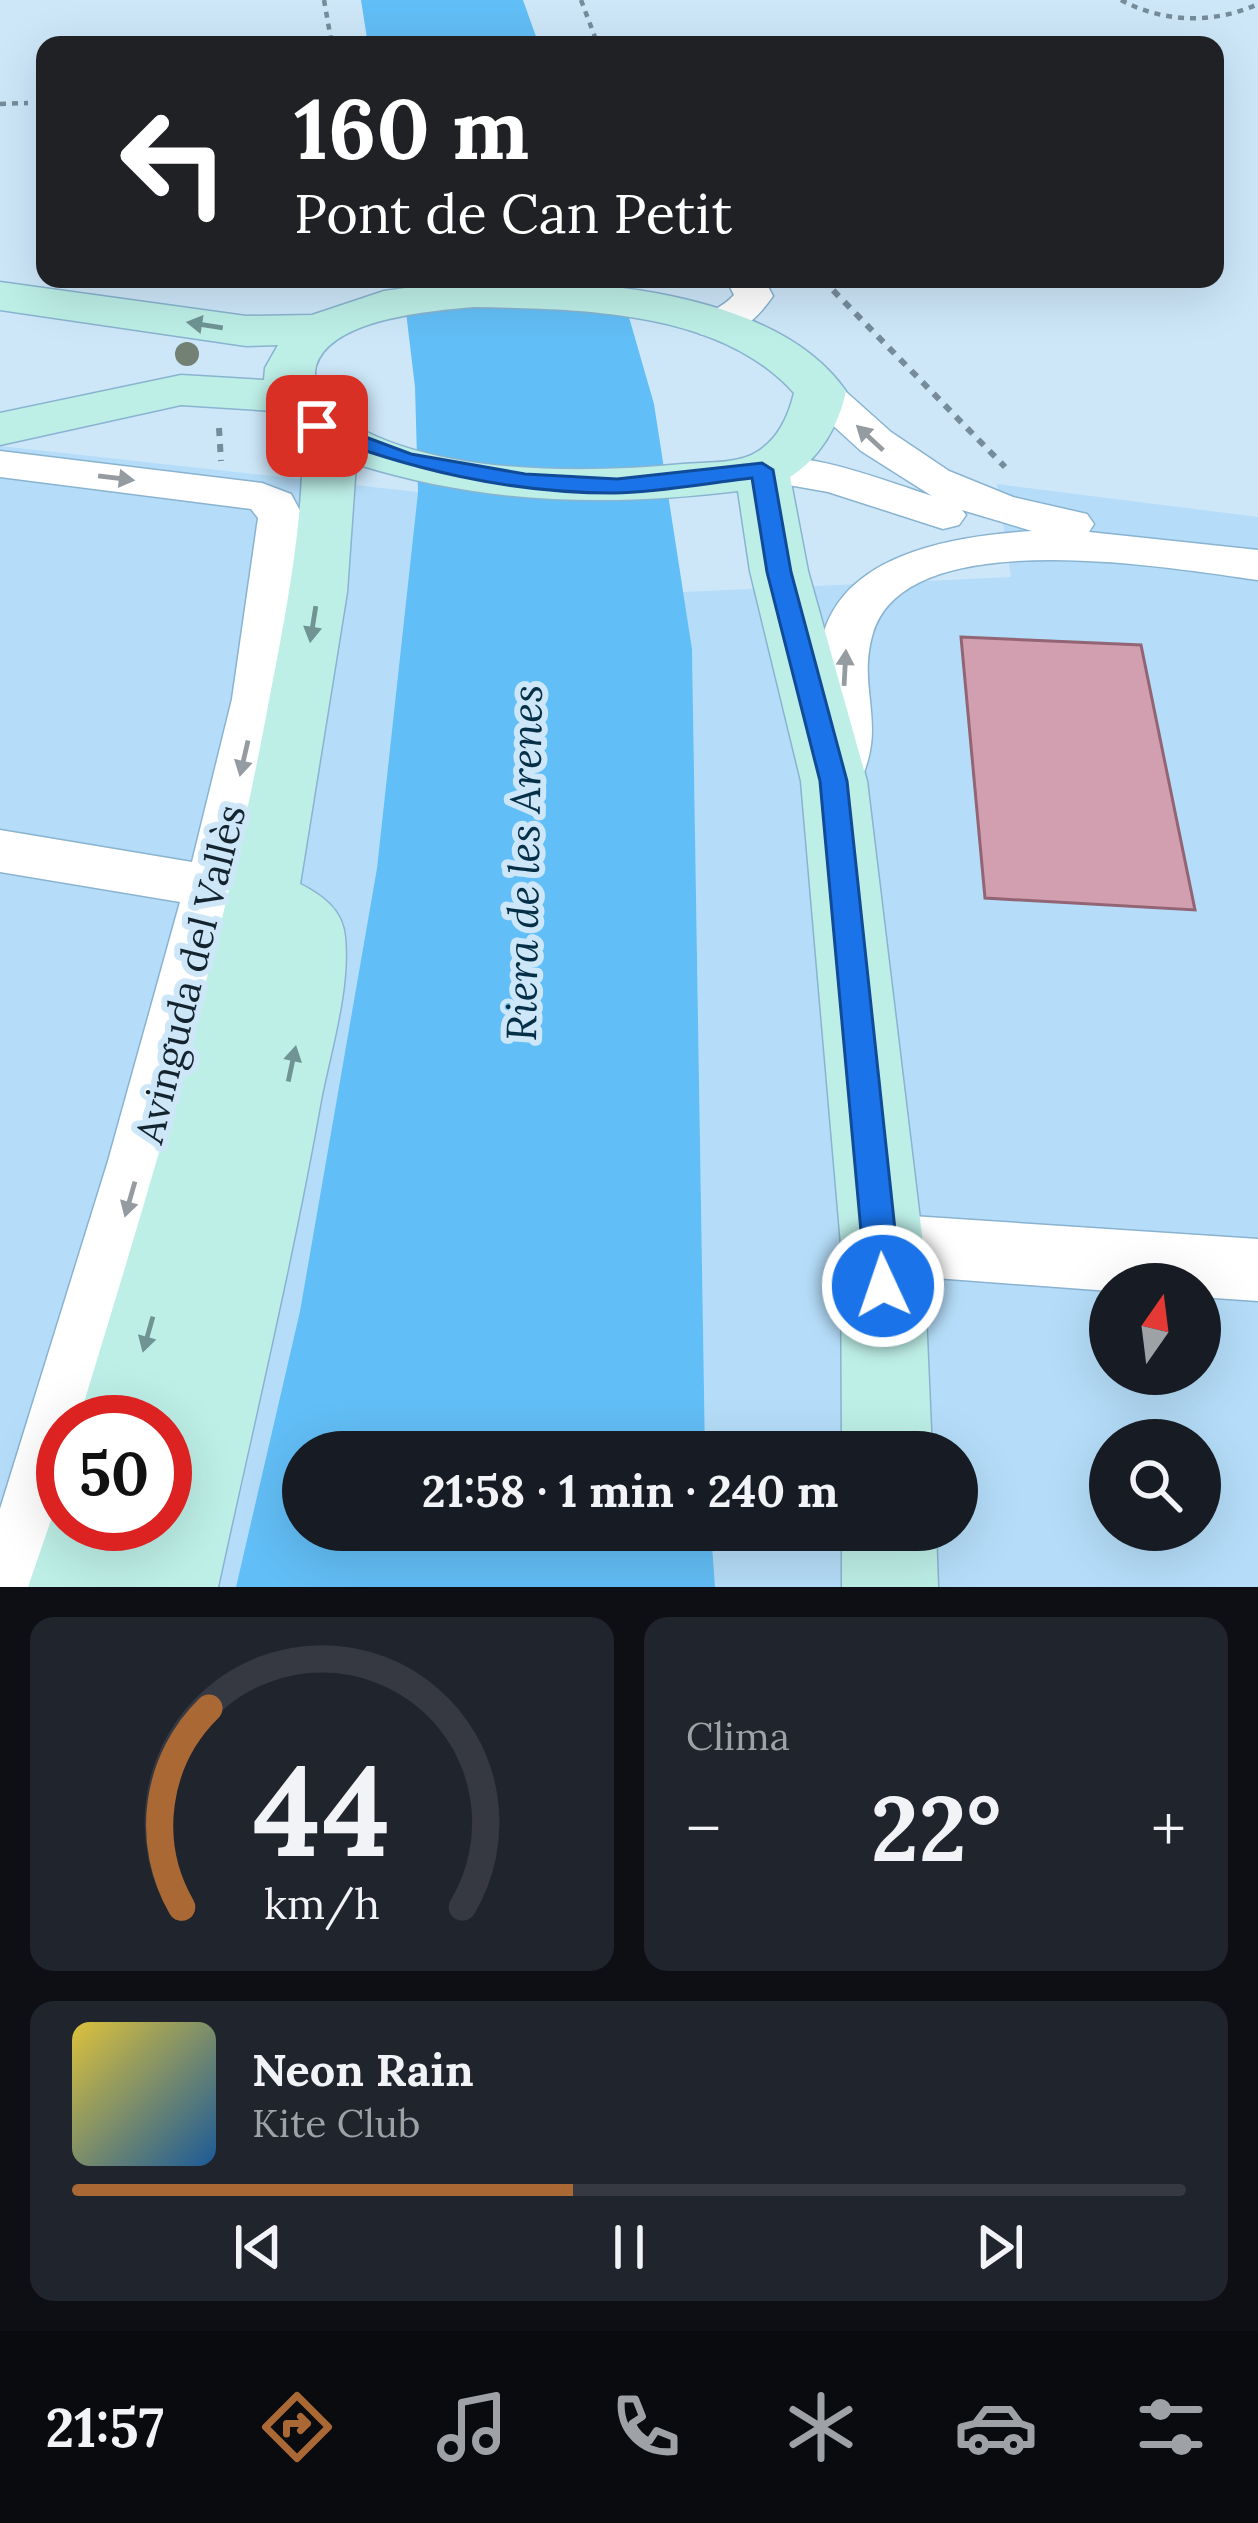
<!DOCTYPE html>
<html lang="es">
<head>
<meta charset="utf-8">
<style>
	body { margin:0; font-family:Lora,serif; background:#20242c; color:#f1f3f6; height:100vh; display:flex; flex-direction:column; font-size:45px; white-space:nowrap }
	* { box-sizing:border-box; margin:0 }
	p { font-size:39px; color:#9ea1a6 }
	.icon { flex:none; width:66px; height:66px; fill:none; stroke:currentColor; stroke-width:2; stroke-linecap:round; stroke-linejoin:round }
	.map { position:relative; height:1587px; overflow:hidden }
	.drawer { display:flex; flex-direction:column; gap:30px; padding:30px; background:#0d0f14; flex:1 }
	.drawer>* { flex:none }
	.guide { position:absolute; left:36px; top:36px; width:1188px; height:252px; border-radius:24px; box-shadow:0 12px 48px #0002; background:#202124; color:#fff; overflow:hidden }
	.needle { width:78px; rotate:14deg }
	.fabs { position:absolute; left:1089px; top:1263px; display:grid; gap:24px }
	.fabs a { display:grid; place-items:center; width:132px; height:132px; border-radius:50%; background:#171b24; box-shadow:0 12px 48px #0002; font-size:60px }
	.speed { position:absolute; left:36px; top:1395px; display:flex; gap:24px; font-size:60px; font-weight:700; text-align:center }
	.speed>* { display:grid; place-content:center; width:156px; height:156px; border-radius:50%; background:#171b24; box-shadow:0 12px 48px #0002; line-height:1 }
	.speed .limit { border:18px solid #d22; background:#fff; color:#111 }
	.pin { position:absolute; display:grid; place-items:center; width:102px; height:102px; color:#fff; margin:-51px; border-radius:24px; box-shadow:0 6px 18px #0006 }
	.me { position:absolute; width:132px; margin:-66px; rotate:357deg; stroke-linejoin:round; filter:drop-shadow(0 0 9px #0008) }
	.turn { display:flex; align-items:center; gap:42px; height:252px; padding:0 60px; font-size:54px }
	.turn .icon { width:156px; height:156px; stroke-width:2.5 }
	.turn b { display:block; font-size:84px; line-height:102px }
	.big { font-size:90px; font-weight:800; line-height:1.1 }
	.drawer .card { flex:1; display:flex; flex-direction:column; justify-content:center; gap:18px; min-width:0; padding:0 42px; border-radius:24px; background:#20242c }
	.drawer .dial { align-items:center; gap:0 }
	.dial svg { height:312px; overflow:visible; fill:none; stroke:#363941; stroke-width:7; stroke-linecap:round; text-anchor:middle }
	.dial text { fill:#f1f3f6; stroke:none }
	.song { display:flex; align-items:center; gap:36px }
	.cover { width:144px; height:144px; border-radius:18px; background:linear-gradient(135deg,hsl(50 70% 55%),hsl(210 70% 35%)) }
	.played { height:12px; border-radius:6px; background:linear-gradient(90deg,#aa6934 45%,#363941 45%) }
	.keys { display:flex; justify-content:space-around; direction:ltr }
	.heat { display:flex; justify-content:space-between; align-items:center; font-size:66px; direction:ltr }
	.drawer .tiles { flex:1; display:grid; gap:30px; grid-template-columns:1fr 1fr }
	.card:last-child { grid-column:span 2 }
	.trip { position:absolute; left:282px; top:1431px; width:696px; height:120px; border-radius:60px; background:#171b24; box-shadow:0 12px 48px #0002; font-weight:800; line-height:120px; text-align:center }
	.tab-bar { display:flex; height:192px; justify-content:space-around; align-items:center; background:#090b0e; color:#9ea1a6 }
	.tab-bar .icon { width:84px; height:84px }
	.tab-bar .selected { color:#aa6934 }
	.tab-bar b { font-size:54px; color:#f1f3f6 }
	.map>svg:first-child { display:block }
	.built { fill:#b5ddf9; fill-rule:evenodd }
	.water { fill:#62bef6 }
	.building { fill:#d19faf; stroke:#936574; stroke-width:3 }
	.lines { fill:none; stroke-linecap:round; stroke-linejoin:round }
	.street-casing { stroke:#89b3d0; stroke-width:3 }
	.secondary-casing { stroke:#89b3d0; stroke-width:3 }
	.path-far1 { stroke:#768c9b; stroke-width:4.5; stroke-dasharray:6 6; stroke-linecap:butt }
	.path { stroke:#768c9b; stroke-width:6; stroke-dasharray:8 8; stroke-linecap:butt }
	.street { fill:#fff; fill-rule:evenodd }
	.secondary { fill:#bdefe7; fill-rule:evenodd }
	.tree { fill:#728173 }
	.oneway { fill:#709494 }
	.oneway2 { fill:#959ca1 }
	.route { fill:#1a73e8; stroke:#114b97; stroke-width:3 }
	.labels { text-anchor:middle; dominant-baseline:central; stroke-width:12; stroke-linejoin:round; paint-order:stroke }
	.street-label { font-size:39px; fill:#13242f; stroke:#cde7f9 }
	.water-label { font-size:42px; font-style:italic; fill:#052f46; stroke:#cde7f9 }
</style>
</head>
<body>
<div class="map">
<svg width="1258" height="1587" viewBox="0 0 1258 1587">
	<rect width="100%" height="100%" fill="#cde7f9"/>
	<!-- built -->
	<g class="built">
		<path d="M0,446L418,492L377,868L300,1311L236,1587H0ZM63,1422H165V1524H63Z"/>
		<path d="M997,484L1258,517V1587H715L711,1530H957V1452H705L692,649L683,592L1011,577ZM1110,1284H1200V1374H1110ZM1110,1440H1200V1530H1110Z"/>
	</g>
	<!-- water -->
	<g class="water">
		<path d="M361,0H523L539,45H368Z"/>
		<path d="M402,279H618L654,404L692,649L705,1452H303V1530H711L715,1587H236L300,1311L377,868L418,492L415,387Z"/>
	</g>
	<!-- building -->
	<path class="building" d="M961,637L1141,645L1195,910L985,898Z"/>
	<g class="lines">
		<defs>
			<g id="street">
				<path d="M726,279H764L773,296C756,321 732,342 700,334L694,326C704,312 722,309 734,295Z"/>
				<path d="M820,378L835,382L891,432L949,471L1013,497L1087,514L1094,524L1089,532L1258,550V580C1174,569 907,520 873,633C855,692 892,727 854,793L835,798L816,793L808,779C830,731 815,701 820,653C830,554 954,536 1032,531L962,510L966,515L959,525L943,529L828,492L750,478L744,469L750,460C802,447 882,480 932,496L861,451L805,400L799,391L805,382Z"/>
				<path d="M0,451L262,483L291,494L304,518L284,699L246,870L266,877L274,892L266,907L235,912L101,1422H63V1524H71L52,1587H0V1509L108,1161L180,902L0,872V830L192,862L232,699L258,518L251,509L0,477Z"/>
				<path d="M882,1214L1258,1239V1301L1200,1297V1284H1110V1291L882,1274L858,1266L848,1244L858,1222Z"/>
			</g>
			<g id="secondary">
				<path d="M470,279C584,279 775,289 846,391C839,425 820,458 790,477L808,571L867,781L923,1244L932,1452H842L841,1244L801,781L750,571L738,491C607,507 483,504 356,464L347,592L300,884C322,895 343,910 345,937C350,989 331,1049 321,1100C292,1263 253,1425 218,1587H28L61,1491L63,1524H165V1422H78C148,1193 219,963 264,727C282,632 303,536 303,439L274,411L181,405L0,445V413L181,375L264,380L265,368L278,345L246,346L0,310V282L246,316L312,315L384,291ZM473,307C577,309 719,309 794,393C788,417 778,440 755,453C736,464 706,462 683,464C578,474 393,478 315,395C315,386 314,374 316,366C331,318 432,311 473,307Z"/>
				<path d="M842,1530H936L938,1587H842Z"/>
			</g>
		</defs>
		<!-- street casing -->
		<use href="#street" class="street-casing"/>
		<!-- secondary casing -->
		<use href="#secondary" class="secondary-casing"/>
		<!-- path-far1 -->
		<g class="path-far1">
			<path d="M324,0L332,45"/>
			<path d="M581,0L598,45"/>
			<path d="M1121,0C1164,23 1214,24 1258,4"/>
			<path d="M0,104L28,103"/>
		</g>
		<!-- path -->
		<g class="path">
			<path d="M822,279L1005,467"/>
			<path d="M219,428L221,461"/>
		</g>
		<!-- street -->
		<use href="#street" class="street"/>
		<!-- secondary -->
		<use href="#secondary" class="secondary"/>
	</g>
	<!-- trees -->
	<circle class="tree" cx="187" cy="354" r="12"/>
	<!-- one-way arrows -->
	<defs><path id="oneway-solid" d="M-6-.8H1V-3.2L6.5 0L1 3.2V.8H-6Z" transform="scale(3)"/></defs>
	<g class="oneway">
		<use href="#oneway-solid" transform="translate(205 325) rotate(-171)"/>
		<use href="#oneway-solid" transform="translate(313 624) rotate(99)"/>
		<use href="#oneway-solid" transform="translate(292 1064) rotate(-78)"/>
		<use href="#oneway-solid" transform="translate(148 1334) rotate(106)"/>
	</g>
	<g class="oneway2">
		<use href="#oneway-solid" transform="translate(870 438) rotate(-137)"/>
		<use href="#oneway-solid" transform="translate(116 478) rotate(7)"/>
		<use href="#oneway-solid" transform="translate(845 668) rotate(-87)"/>
		<use href="#oneway-solid" transform="translate(244 758) rotate(103)"/>
		<use href="#oneway-solid" transform="translate(130 1199) rotate(106)"/>
	</g>
	<!-- route -->
	<path class="route" d="M317,419L411,454L525,474L617,479L762,463L773,470L791,572L847,781L901,1286L896,1297L883,1302L871,1297L866,1286L820,781L767,572L752,478C707,483 660,492 614,493C507,493 409,469 310,431V421Z"/>
	<g class="labels">
		<!-- street labels -->
		<g class="street-label">
			<text transform="translate(190 974) rotate(-76)">Avinguda del Vallès</text>
		</g>
		<!-- water labels -->
		<g class="water-label">
			<text transform="translate(524 863) rotate(-89)">Riera de les Arenes</text>
		</g>
	</g>
</svg>
<div class="fabs">
<a><svg class="needle" viewBox="-14 -14 28 28"><path d="M0-13l5 13h-10z" fill="#e53935"/><path d="M0 13l5-13h-10z" fill="#9ea1a6"/></svg></a>
<a><svg class="icon" aria-label="search" viewBox="0 0 24 24"><circle cx="10" cy="10" r="6"/><path d="M15 15l6 6"/></svg></a>
</div>
<div class="speed"><div class="limit">50</div></div>
<div class="pin" style="left:317px;top:426px;background:#d93025"><svg class="icon" aria-label="arrive" viewBox="0 0 24 24"><path d="M6 21V4h12l-3 4 3 4H6"/></svg></div>
<svg class="me" style="left:883px;top:1286px" viewBox="-20 -20 40 40"><circle r="17" fill="#1a73e8" stroke="#fff" stroke-width="3"/><path d="M0-11L8 9 0 5-8 9z" fill="#fff"/></svg>
<div class="trip">21:58 · 1 min · 240 m</div>
<div class="guide">
<div class="turn"><svg class="icon" aria-label="left" viewBox="0 0 24 24"><path d="M17 20v-9H6M10 6l-5 5 5 5"/></svg><div><b>160 m</b>Pont de Can Petit</div></div>
</div>
</div>
<section class="drawer">
<div class="tiles">
<div class="card dial"><svg viewBox="0 0 100 80">
<path d="M14 69A42 42 0 1 1 86 69"/>
<path d="M14 69A42 42 0 0 1 21 18" stroke="#aa6934"/>
<text x="50" y="56" font-size="32" font-weight="700">44</text>
<text x="50" y="72" font-size="11">km/h</text>
</svg></div>
<div class="card"><p>Clima</p>
<div class="heat"><a>−</a><b class="big">22°</b><a>+</a></div>
</div>
<div class="card">
<div class="song"><i class="cover"></i><div><b>Neon Rain</b><p>Kite Club</p></div></div>
<div class="played"></div>
<div class="keys"><svg class="icon" aria-label="previous" viewBox="0 0 24 24"><path d="M18 5L8 12l10 7zM5 5v14"/></svg><svg class="icon" aria-label="pause" viewBox="0 0 24 24"><path d="M8 5v14M16 5v14"/></svg><svg class="icon" aria-label="next" viewBox="0 0 24 24"><path d="M6 5l10 7-10 7zM19 5v14"/></svg></div>
</div>
</div>
</section>
<nav class="tab-bar">
<b>21:57</b>
<svg class="icon selected" aria-label="directions" viewBox="0 0 24 24"><path d="M12 3l9 9-9 9-9-9zM9 14v-3h6M13 9l2 2-2 2"/></svg>
<svg class="icon" aria-label="music" viewBox="0 0 24 24"><path d="M9 18V5l10-2v13"/><circle cx="6" cy="18" r="3"/><circle cx="16" cy="16" r="3"/></svg>
<svg class="icon" aria-label="phone" viewBox="0 0 24 24"><path d="M5 4h4l2 5-3 2q2 4 5 5l2-3 5 2v4C11 20 4 13 5 4z"/></svg>
<svg class="icon" aria-label="climate" viewBox="0 0 24 24"><path d="M12 3v18M4 7l16 10M4 17L20 7"/></svg>
<svg class="icon" aria-label="car" viewBox="0 0 24 24"><path d="M5 17H2v-5l4-1 3-4h7l3 4 3 1v5h-3M9 17h6M6 11h13"/><circle cx="7" cy="17" r="2"/><circle cx="17" cy="17" r="2"/></svg>
<svg class="icon" aria-label="filters" viewBox="0 0 24 24"><path d="M4 7h16M4 17h16"/><circle cx="9" cy="7" r="2"/><circle cx="15" cy="17" r="2"/></svg>
</nav>
</body>
</html>
